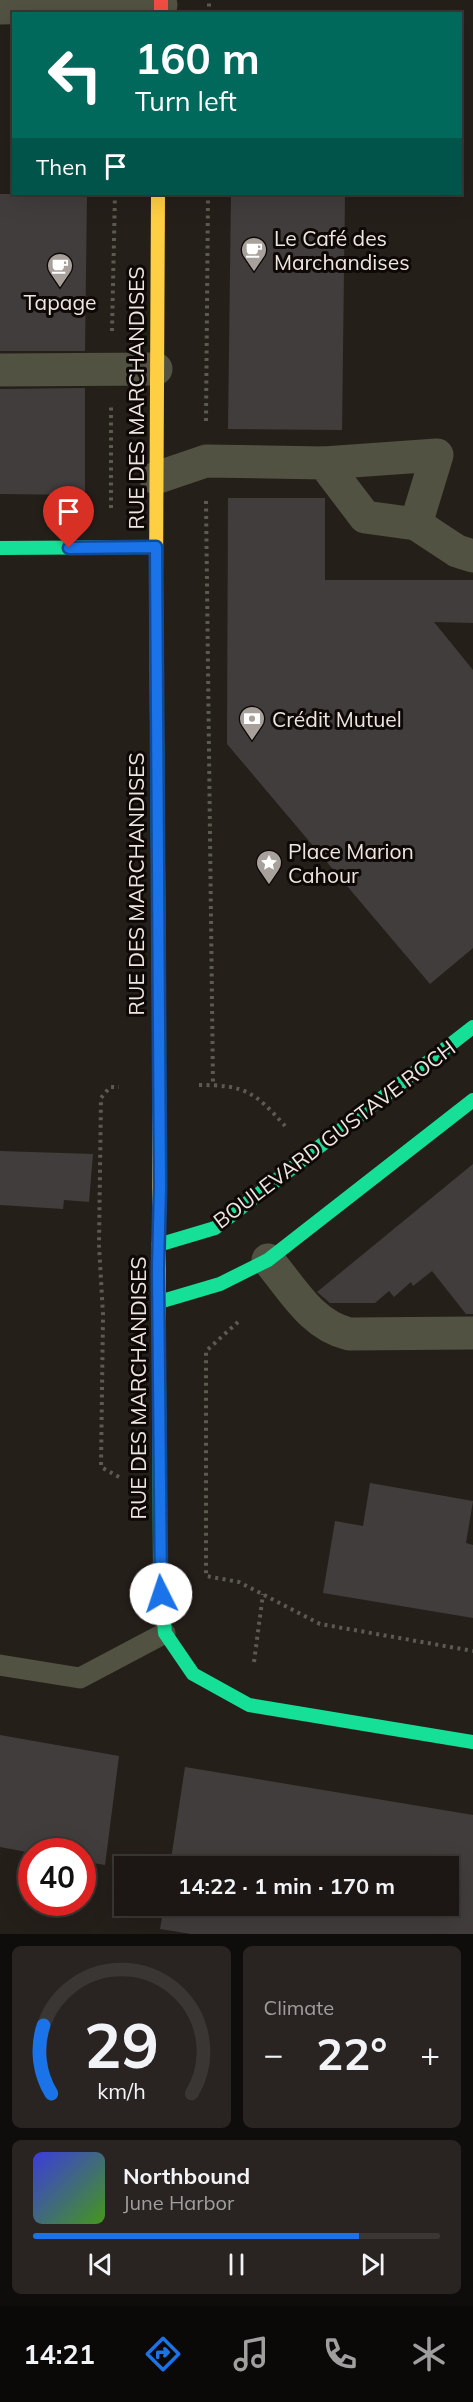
<!DOCTYPE html>
<html lang="en">
<head>
<meta charset="utf-8">
<style>
	body { margin:0; font-family:Mulish,sans-serif; background:#292422; color:#f1f3f6; height:100vh; display:flex; flex-direction:column; font-size:22px; white-space:nowrap }
	* { box-sizing:border-box; margin:0 }
	p { font-size:20px; color:#a09fa0 }
	.icon { flex:none; width:33px; height:33px; fill:none; stroke:currentColor; stroke-width:2; stroke-linecap:round; stroke-linejoin:round }
	.map { position:relative; height:1934px; overflow:hidden }
	.drawer { display:flex; flex-direction:column; gap:12px; padding:12px; background:#0f0d0b; flex:1 }
	.drawer>* { flex:none }
	.banner { position:absolute; left:12px; top:12px; width:450px; height:183px; border-radius:0px; box-shadow:0 6px 24px #0002,0 0 0 2px #3a3634; background:#00695c; color:#fff; overflow:hidden }
	.speed { position:absolute; left:18px; top:1838px; display:flex; gap:12px; font-size:30px; font-weight:700; text-align:center }
	.speed>* { display:grid; place-content:center; width:78px; height:78px; border-radius:50%; background:#1c1714; box-shadow:0 6px 24px #0002,0 0 0 2px #3a3634; line-height:1 }
	.speed .limit { border:9px solid #d22; background:#fff; color:#111 }
	.pin { position:absolute; display:grid; place-items:center; width:51px; height:51px; color:#fff; margin:-62px -26px; border-radius:50% 50% 50% 0; rotate:-45deg; box-shadow:0 0 6px #0007 }
	.pin .icon { rotate:45deg }
	.me { position:absolute; width:66px; margin:-33px; rotate:356deg; stroke-linejoin:round; filter:drop-shadow(0 0 4px #0008) }
	.turn { display:flex; align-items:center; gap:21px; height:126px; padding:0 24px; font-size:27px }
	.turn .icon { width:78px; height:78px; stroke-width:2.5 }
	.turn b { display:block; font-size:42px; line-height:51px }
	.then { display:flex; align-items:center; height:57px; padding:0 24px; background:#0003; gap:12px; font-size:22px }
	.big { font-size:45px; font-weight:700; line-height:1.1 }
	.drawer .tile { flex:1; display:flex; flex-direction:column; justify-content:center; gap:9px; min-width:0; padding:0 21px; border-radius:9px; background:#292422 }
	.drawer .dial { align-items:center; gap:0 }
	.dial svg { height:156px; overflow:visible; fill:none; stroke:#3a3634; stroke-width:7; stroke-linecap:round; text-anchor:middle }
	.dial text { fill:#f1f3f6; stroke:none }
	.song { display:flex; align-items:center; gap:18px }
	.cover { width:72px; height:72px; border-radius:9px; background:linear-gradient(135deg,hsl(240 70% 55%),hsl(100 70% 35%)) }
	.played { height:6px; border-radius:3px; background:linear-gradient(90deg,#1a73e8 80%,#3a3634 80%) }
	.keys { display:flex; justify-content:space-around; direction:ltr }
	.heat { display:flex; justify-content:space-between; align-items:center; font-size:33px; direction:ltr }
	.drawer .tiles { flex:1; display:grid; gap:12px; grid-template-columns:1fr 1fr }
	.tile:last-child { grid-column:span 2 }
	.trip { position:absolute; left:114px; top:1856px; width:345px; height:60px; border-radius:0px; background:#1c1714; box-shadow:0 6px 24px #0002,0 0 0 2px #3a3634; font-weight:700; line-height:60px; text-align:center }
	.dock { display:flex; height:96px; justify-content:space-around; align-items:center; background:#0b0908; color:#a09fa0 }
	.dock .icon { width:42px; height:42px }
	.dock .active { color:#1a73e8 }
	.dock b { font-size:27px; color:#f1f3f6 }
	.map>svg:first-child { display:block }
	.building { fill:#413d3d }
	.lines { fill:none; stroke-linecap:round; stroke-linejoin:round }
	.path { stroke:#5b5b50; stroke-width:4; stroke-dasharray:3 4.5; stroke-linecap:butt }
	.lane { stroke:#515242; stroke-width:21 }
	.street { stroke:#515242; stroke-width:33 }
	.fast { stroke:#16e098; stroke-width:14 }
	.slow { stroke:#ffcf43; stroke-width:14 }
	.jam { stroke:#f24e42; stroke-width:14 }
	.route-casing { stroke:#114b97; stroke-width:15 }
	.route { stroke:#1a73e8; stroke-width:10 }
	.labels { text-anchor:middle; dominant-baseline:central; stroke-width:6; stroke-linejoin:round; paint-order:stroke }
	.poi-label { font-size:21px; fill:#ede5e0; stroke:#0e0906; text-anchor:start }
	.street-label { font-size:21px; fill:#ede5e0; stroke:#0e0906 }
</style>
</head>
<body>
<div class="map">
<svg width="473" height="1934" viewBox="0 0 473 1934">
	<rect width="100%" height="100%" fill="#251f1a"/>
	<!-- building -->
	<g class="building">
		<path d="M0,194H87L85,351H0Z"/>
		<path d="M231,194H345L342,430L228,429Z"/>
		<path d="M85,388V495L0,494V389Z"/>
		<path d="M228,498H325V580H473V623L434,622L473,670V948L430,984L227,744Z"/>
		<path d="M0,1151L93,1154L89,1202L64,1200L63,1209L0,1205Z"/>
		<path d="M473,1164V1314H466L432,1271L413,1286L411,1282L394,1297L389,1291L375,1303H330L317,1292Z"/>
		<path d="M370,1483L473,1501L466,1543L473,1545V1618L323,1593L335,1521L363,1526Z"/>
		<path d="M0,1735L119,1756L105,1865L82,1861V1851H32V1853L0,1847Z"/>
		<path d="M185,1767L473,1815V1934H191L160,1929L164,1905H448V1866H170Z"/>
	</g>
	<g class="lines">
		<!-- path -->
		<g class="path">
			<path d="M209,14V0"/>
			<path d="M112,331L115,194"/>
			<path d="M206,421L208,194"/>
			<path d="M206,501L213,1085"/>
			<path d="M111,508V407"/>
			<path d="M199,1085C245,1085 255,1092 285,1126"/>
			<path d="M238,1322L206,1351V1576L239,1582L320,1624L473,1651"/>
			<path d="M119,1477L101,1467L103,1315L99,1245L101,1098L110,1087H119"/>
			<path d="M254,1662L263,1594"/>
		</g>
		<!-- lane -->
		<path class="lane" d="M0,1665L80,1678L165,1633"/>
		<!-- street -->
		<g class="street">
			<path d="M0,8L161,5"/>
			<path d="M0,370L156,369"/>
			<path d="M324,463L437,455L416,524"/>
			<path d="M156,478L206,461L324,463L365,517L416,524L457,551L473,556"/>
			<path d="M268,1260C292,1288 311,1325 349,1334L473,1333"/>
		</g>
		<!-- fast -->
		<g class="fast">
			<path d="M0,548L156,547"/>
			<path d="M156,579L159,1002"/>
			<path d="M158,1245L215,1228L473,1027"/>
			<path d="M159,1302L220,1284L268,1260L473,1100"/>
			<path d="M159,1378L160,1574L165,1633L193,1674L249,1705L473,1742"/>
		</g>
		<!-- slow -->
		<g class="slow">
			<path d="M156,579L158,194"/>
			<path d="M159,1378V1002"/>
		</g>
		<!-- jam -->
		<path class="jam" d="M161,0V14"/>
	</g>
	<g class="lines">
		<defs>
			<path id="route" d="M69,548L156,547L160,1187L158,1269L161,1594"/>
		</defs>
		<!-- route casing -->
		<use href="#route" class="route-casing"/>
		<!-- route -->
		<use href="#route" class="route"/>
	</g>
	<!-- icons -->
	<defs>
		<symbol id="cafe-pin" viewBox="-11 -11 22 30"><path d="M0 17L-7.5 6A9.5 9.5 0 1 1 7.5 6Z" fill="#a7a09b" stroke="#0e0906"/><path d="M-5.5-4.5H6V0H3Q3 3.5 0 3.5H-2.5Q-5.5 3.5-5.5 0ZM3-3.2v2h1.7v-2ZM-6 4.5H4V6H-6Z" fill="#fff"/></symbol>
		<symbol id="bank-pin" viewBox="-11 -11 22 30"><path d="M0 17L-7.5 6A9.5 9.5 0 1 1 7.5 6Z" fill="#a7a09b" stroke="#0e0906"/><path d="M-6-4H6V4H-6ZM0-2.3a2.3 2.3 0 1 0 0 4.6a2.3 2.3 0 1 0 0-4.6Z" fill="#fff"/></symbol>
		<symbol id="sight-pin" viewBox="-11 -11 22 30"><path d="M0 17L-7.5 6A9.5 9.5 0 1 1 7.5 6Z" fill="#a7a09b" stroke="#0e0906"/><path d="M0-6L1.8-2.2L6-1.7L2.9 1.2L3.7 5.4L0 3.3L-3.7 5.4L-2.9 1.2L-6-1.7L-1.8-2.2Z" fill="#fff"/></symbol>
	</defs>
	<g fill-rule="evenodd">
		<use href="#cafe-pin" x="239" y="235" width="30" height="40"/>
		<use href="#cafe-pin" x="45" y="251" width="30" height="40"/>
		<use href="#bank-pin" x="237" y="704" width="30" height="40"/>
		<use href="#sight-pin" x="254" y="848" width="30" height="40"/>
	</g>
	<g class="labels">
		<!-- poi labels -->
		<g class="poi-label">
			<text x="274" y="238">Le Café des<tspan x="274" dy="24">Marchandises</tspan></text>
			<text x="60" y="302" text-anchor="middle">Tapage</text>
			<text x="272" y="719">Crédit Mutuel</text>
			<text x="288" y="851">Place Marion<tspan x="288" dy="24">Cahour</tspan></text>
		</g>
		<!-- street labels -->
		<g class="street-label">
			<text transform="translate(136 398) rotate(-90)">RUE DES MARCHANDISES</text>
			<text transform="translate(136 884) rotate(-90)">RUE DES MARCHANDISES</text>
			<text transform="translate(334 1134) rotate(-37)">BOULEVARD GUSTAVE ROCH</text>
			<text transform="translate(138 1388) rotate(-90)">RUE DES MARCHANDISES</text>
		</g>
	</g>
</svg>
<div class="speed"><div class="limit">40</div></div>
<div class="pin" style="left:69px;top:548px;background:#d93025"><svg class="icon" aria-label="arrive" viewBox="0 0 24 24"><path d="M6 21V4h12l-3 4 3 4H6"/></svg></div>
<svg class="me" style="left:161px;top:1594px" viewBox="-20 -20 40 40"><circle r="19" fill="#fff"/><path d="M0-13L10 11 0 6-10 11z" fill="#1a73e8"/></svg>
<div class="trip">14:22 · 1 min · 170 m</div>
<div class="banner">
<div class="turn"><svg class="icon" aria-label="left" viewBox="0 0 24 24"><path d="M17 20v-9H6M10 6l-5 5 5 5"/></svg><div><b>160 m</b>Turn left</div></div>
<div class="then">Then<svg class="icon" aria-label="arrive" viewBox="0 0 24 24"><path d="M6 21V4h12l-3 4 3 4H6"/></svg></div>
</div>
</div>
<section class="drawer">
<div class="tiles">
<div class="tile dial"><svg viewBox="0 0 100 80">
<path d="M14 69A42 42 0 1 1 86 69"/>
<path d="M14 69A42 42 0 0 1 10 34" stroke="#1a73e8"/>
<text x="50" y="56" font-size="32" font-weight="700">29</text>
<text x="50" y="72" font-size="11">km/h</text>
</svg></div>
<div class="tile"><p>Climate</p>
<div class="heat"><a>−</a><b class="big">22°</b><a>+</a></div>
</div>
<div class="tile">
<div class="song"><i class="cover"></i><div><b>Northbound</b><p>June Harbor</p></div></div>
<div class="played"></div>
<div class="keys"><svg class="icon" aria-label="previous" viewBox="0 0 24 24"><path d="M18 5L8 12l10 7zM5 5v14"/></svg><svg class="icon" aria-label="pause" viewBox="0 0 24 24"><path d="M8 5v14M16 5v14"/></svg><svg class="icon" aria-label="next" viewBox="0 0 24 24"><path d="M6 5l10 7-10 7zM19 5v14"/></svg></div>
</div>
</div>
</section>
<nav class="dock">
<b>14:21</b>
<svg class="icon active" aria-label="directions" viewBox="0 0 24 24"><path d="M12 3l9 9-9 9-9-9zM9 14v-3h6M13 9l2 2-2 2"/></svg>
<svg class="icon" aria-label="music" viewBox="0 0 24 24"><path d="M9 18V5l10-2v13"/><circle cx="6" cy="18" r="3"/><circle cx="16" cy="16" r="3"/></svg>
<svg class="icon" aria-label="phone" viewBox="0 0 24 24"><path d="M5 4h4l2 5-3 2q2 4 5 5l2-3 5 2v4C11 20 4 13 5 4z"/></svg>
<svg class="icon" aria-label="climate" viewBox="0 0 24 24"><path d="M12 3v18M4 7l16 10M4 17L20 7"/></svg>
</nav>
</body>
</html>
